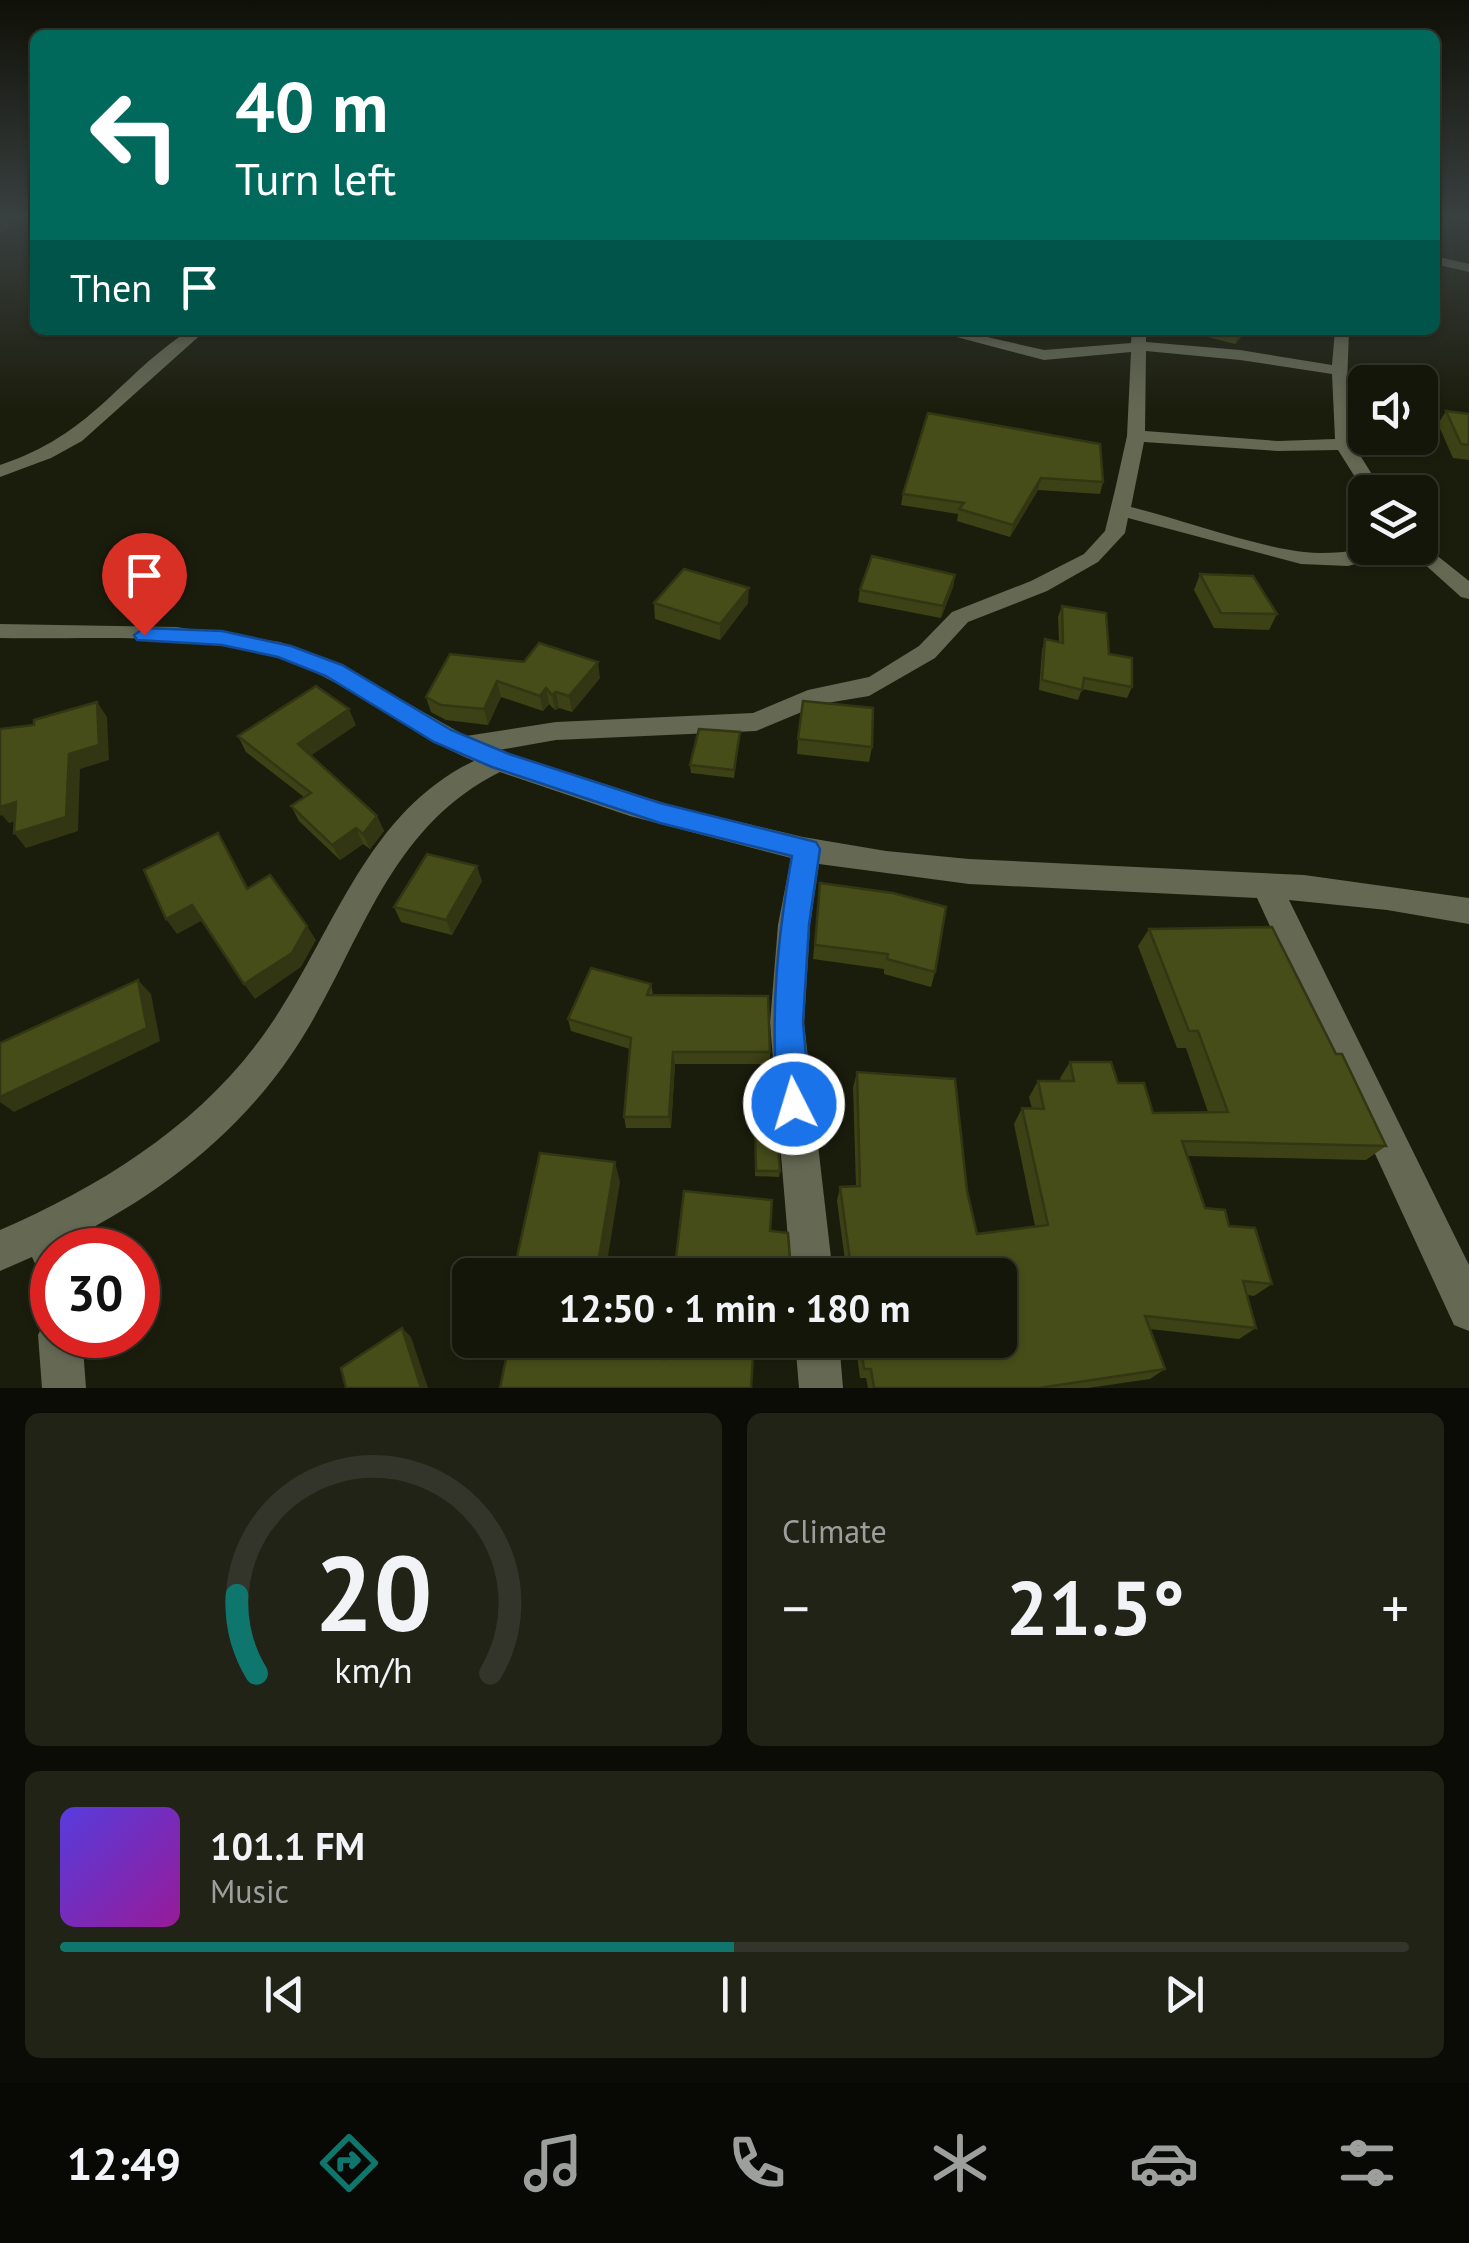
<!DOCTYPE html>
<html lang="en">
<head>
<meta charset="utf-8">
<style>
	body { margin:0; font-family:"PT Sans",sans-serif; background:#212317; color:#f1f3f6; height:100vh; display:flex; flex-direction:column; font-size:38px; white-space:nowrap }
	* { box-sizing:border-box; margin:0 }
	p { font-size:32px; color:#9d9f9c }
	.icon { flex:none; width:55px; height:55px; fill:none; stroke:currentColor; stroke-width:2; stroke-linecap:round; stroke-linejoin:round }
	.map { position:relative; height:1388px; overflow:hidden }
	.panel { display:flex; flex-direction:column; gap:25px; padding:25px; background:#0b0c05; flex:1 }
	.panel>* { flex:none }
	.hud { position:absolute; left:30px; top:30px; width:1410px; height:305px; border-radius:15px; box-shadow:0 2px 8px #0004,0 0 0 2px #33352a; background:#00695c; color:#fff; overflow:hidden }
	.fabs { position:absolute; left:1348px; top:365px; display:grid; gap:20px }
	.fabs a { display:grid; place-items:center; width:90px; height:90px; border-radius:15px; background:#141609; box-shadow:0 2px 8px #0004,0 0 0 2px #33352a; font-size:50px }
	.speed { position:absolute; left:30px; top:1228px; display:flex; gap:20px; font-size:50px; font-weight:700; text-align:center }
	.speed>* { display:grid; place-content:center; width:130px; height:130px; border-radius:50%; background:#141609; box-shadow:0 2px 8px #0004,0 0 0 2px #33352a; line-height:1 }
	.speed .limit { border:15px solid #d22; background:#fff; color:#111 }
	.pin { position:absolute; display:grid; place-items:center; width:85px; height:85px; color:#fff; margin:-102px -42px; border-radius:50% 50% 50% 0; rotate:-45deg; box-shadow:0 0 10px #0007 }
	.pin .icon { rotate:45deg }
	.me { position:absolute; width:110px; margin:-55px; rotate:355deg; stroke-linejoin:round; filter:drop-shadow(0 0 8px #0008) }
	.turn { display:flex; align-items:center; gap:35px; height:210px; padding:0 40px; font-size:45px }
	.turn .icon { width:130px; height:130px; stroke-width:2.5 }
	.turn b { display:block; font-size:70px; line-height:85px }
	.then { display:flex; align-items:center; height:95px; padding:0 40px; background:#0003; gap:20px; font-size:38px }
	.big { font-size:75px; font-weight:700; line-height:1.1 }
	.panel .tile { flex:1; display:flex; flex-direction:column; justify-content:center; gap:15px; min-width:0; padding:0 35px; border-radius:15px; background:#212317 }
	.panel .dial { align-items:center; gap:0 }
	.dial svg { height:260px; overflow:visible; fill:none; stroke:#33352a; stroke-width:7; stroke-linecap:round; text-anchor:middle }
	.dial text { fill:#f1f3f6; stroke:none }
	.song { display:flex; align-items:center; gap:30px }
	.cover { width:120px; height:120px; border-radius:15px; background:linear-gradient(135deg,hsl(250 70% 55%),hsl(300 70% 35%)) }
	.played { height:10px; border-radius:5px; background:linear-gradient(90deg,#0f766e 50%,#33352a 50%) }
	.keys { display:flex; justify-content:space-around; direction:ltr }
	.heat { display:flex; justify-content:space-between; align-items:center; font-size:55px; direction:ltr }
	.panel .tiles { flex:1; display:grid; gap:25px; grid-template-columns:1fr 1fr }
	.tile:last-child { grid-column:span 2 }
	.trip { position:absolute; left:452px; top:1258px; width:565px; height:100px; border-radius:15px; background:#141609; box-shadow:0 2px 8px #0004,0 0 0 2px #33352a; font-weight:700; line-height:100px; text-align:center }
	.menu { display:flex; height:160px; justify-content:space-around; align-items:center; background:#080904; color:#9d9f9c }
	.menu .icon { width:70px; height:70px }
	.menu .current { color:#0f766e }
	.menu b { font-size:45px; color:#f1f3f6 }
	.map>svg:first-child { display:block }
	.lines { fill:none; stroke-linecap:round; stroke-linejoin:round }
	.minor { fill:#656853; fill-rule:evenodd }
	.wall { fill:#3d4216 }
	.shaded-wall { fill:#323612 }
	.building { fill:#474d19; stroke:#323612; stroke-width:2.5 }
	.route { fill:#1a73e8; stroke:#114b97; stroke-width:2.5 }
</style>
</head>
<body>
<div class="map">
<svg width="1469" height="1388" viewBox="0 0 1469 1388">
	<rect width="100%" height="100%" fill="#1b1d0c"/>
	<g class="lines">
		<!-- minor -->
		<g class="minor">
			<path d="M1435,215L1469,216V222Z"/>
			<path d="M1435,256L1469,264V272L1435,264Z"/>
			<path d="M189,330H206L82,441L51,458L0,477V465C93,434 115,380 189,330Z"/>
			<path d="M930,330H956L1044,350L1131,343L1132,330H1146V342L1240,350L1332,365L1335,330H1349L1347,385L1353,444L1383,492L1365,493L1338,450L1278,451L1144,442L1131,507C1183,520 1253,546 1304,552C1339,556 1371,546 1404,548L1401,552L1348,566L1301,564L1128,518L1125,533L1098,562L1047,591L968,622L935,658L869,696L821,704L756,731L556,740L499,750L673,806L803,837L886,851L969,859L1304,875L1469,898V924L1387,910L1289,900L1469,1265V1331L1454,1325L1257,898L969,884L819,864L810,925L804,1023L833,1275H791L770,1023L778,925L791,858L630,816L500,772C382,831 360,954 291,1055C236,1136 158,1195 71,1239L72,1250H52V1276L38,1270L32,1257L0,1271V1230C104,1185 204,1122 269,1027C333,935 366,812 474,761C412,735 360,690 298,665C211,629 93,640 0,638V624L176,627L280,642L336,663L466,736L556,722L753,713L808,690L869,677L919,646L952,612L1031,581L1084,554L1105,531L1115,490L1127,436L1131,352L1044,360ZM1146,351L1240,360L1332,374L1335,439L1278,441L1145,431Z"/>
			<path d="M1420,542L1469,581V599L1461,597L1411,552L1408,548H1420Z"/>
			<path d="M52,1317V1335H82L86,1388H42L38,1335L45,1320Z"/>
			<path d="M795,1340H839L843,1388H799Z"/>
		</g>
	</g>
	<!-- wall -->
	<g class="wall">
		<path d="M1193,330H1248L1235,344L1192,333Z"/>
		<path d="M1446,411L1469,414V460L1453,458L1438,424Z"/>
		<path d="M928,413L1103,482L1100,494L1038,490L1010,537L957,521L958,514L901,505L903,494Z"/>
		<path d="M1200,574L1277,614L1269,630L1214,628L1194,590Z"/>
		<path d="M955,575L953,587L941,618L858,602L860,590Z"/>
		<path d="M654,603H748L720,640L655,619Z"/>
		<path d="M1062,606L1109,654L1132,687L1127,698L1082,689L1078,700L1039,690L1042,650L1045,639L1059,642L1058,617Z"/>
		<path d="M450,654L600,678L572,712L559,708L555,710L549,704L543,711L501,697L488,725L446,720L431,712L426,697Z"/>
		<path d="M356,725L311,755L377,816L384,831L370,849L363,844L340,860L299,821L291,806L304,797L246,752L238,736Z"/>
		<path d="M740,732L734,778L691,773L690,765Z"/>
		<path d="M798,739L872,747L869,762L797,754Z"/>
		<path d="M482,881L452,935L401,922L394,907Z"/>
		<path d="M820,883L935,972L931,987L884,974V969L813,959Z"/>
		<path d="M1149,929L1336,1054L1386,1146L1366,1160L1187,1156L1205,1208L1229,1226L1272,1284L1254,1296L1247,1295L1256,1328L1239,1339L1150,1329L1165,1369L1150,1379L1088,1388H868L866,1378H860L855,1340H1000V1275H847L837,1201L840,1187L856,1186L853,1088L857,1072L967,1191L977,1234L1035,1226L1014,1124L1022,1108L1032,1109L1029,1097L1038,1081H1061L1060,1078L1070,1062L1118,1083L1153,1113L1208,1112L1186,1048H1177L1138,946Z"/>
		<path d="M651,984L653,995L770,1052V1064H675L671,1128H626L624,1117L630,1049L571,1031L568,1019Z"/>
		<path d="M755,1123L780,1171L779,1177L755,1176Z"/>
	</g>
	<!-- shaded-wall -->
	<g class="shaded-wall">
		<path d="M7,217L12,226L0,233V221Z"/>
		<path d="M1242,330H1248L1235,344L1240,332Z"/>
		<path d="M1041,478L1038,490L1010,537L1013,525Z"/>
		<path d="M955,575L953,587L941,618L943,606Z"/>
		<path d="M749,588L748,603L720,640V624Z"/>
		<path d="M598,662L600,678L572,712L569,696Z"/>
		<path d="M497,681L501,697L488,725L484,709Z"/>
		<path d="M546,688L549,704L543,711L540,696Z"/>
		<path d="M556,692L559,708L555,710L552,695Z"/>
		<path d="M97,702L107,717L109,760L80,769L78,831L26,848L14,833Z"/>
		<path d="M349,709L356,725L306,759L298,744Z"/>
		<path d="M0,802H16L29,817L9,823L2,815L0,816Z"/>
		<path d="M377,816L384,831L370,849L363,834Z"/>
		<path d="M356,828L363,844L340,860L332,845Z"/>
		<path d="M218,833L227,848L257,904L247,889Z"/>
		<path d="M477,866L482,881L452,935L446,920Z"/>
		<path d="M192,905L203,920L177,934L166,919Z"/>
		<path d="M307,926L316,940L301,967L255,999L244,984Z"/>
		<path d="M138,980L151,994L160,1041L14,1112L0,1102V1097Z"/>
		<path d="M673,1052L675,1064L671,1128L669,1117Z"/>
		<path d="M615,1162L620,1182L605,1275H596Z"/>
		<path d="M402,1328L411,1337L428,1388H421Z"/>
		<path d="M585,1340H595L591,1363L584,1349Z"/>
	</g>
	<!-- building -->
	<g class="building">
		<path d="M1446,411L1469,414V445L1461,444Z"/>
		<path d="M928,413L1100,444L1103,482L1041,478L1013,525L959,509L964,503L903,494Z"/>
		<path d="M872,556L955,575L943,606L860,590Z"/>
		<path d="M684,569L749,588L720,624L654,603Z"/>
		<path d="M1200,574L1253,576L1277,614L1221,613Z"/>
		<path d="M1062,606L1106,613L1109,654L1132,658V687L1084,678L1082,690L1042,680L1045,639L1063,643Z"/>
		<path d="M539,643L598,662L569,696L556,692L552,695L546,688L540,696L497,681L484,709L441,705L426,697L450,654L524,662Z"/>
		<path d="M316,686L349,709L298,744L377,816L363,834L356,828L332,845L291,806L311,793L238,736Z"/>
		<path d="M803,701L873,708L872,747L798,739Z"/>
		<path d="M97,702L99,745L69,754L66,817L14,833L16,802L0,807V729L34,725V720Z"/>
		<path d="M699,729L740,732L734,770L690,765Z"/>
		<path d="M218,833L247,889L270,875L307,926L292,953L244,984L192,905L166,919L144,870Z"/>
		<path d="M427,854L477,866L446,920L394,907Z"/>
		<path d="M820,883L893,893L946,907L935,972L887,959L888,954L815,945Z"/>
		<path d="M1272,927L1336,1054H1342L1386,1146L1182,1141L1205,1208L1225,1210L1229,1226L1255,1228L1272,1284L1243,1281L1256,1328L1145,1316L1165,1369L1039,1388H874L871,1369H864L860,1340H1000V1275H852L840,1187L860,1186L857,1072L955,1079L967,1191L977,1234L1048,1225L1022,1108L1044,1109L1038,1081H1074L1070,1062H1111L1118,1083H1144L1153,1113L1228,1112L1198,1031H1189L1149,929Z"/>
		<path d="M591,968L651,984L647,995L768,996L770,1052H673L669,1117H624L631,1038L568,1019Z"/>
		<path d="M138,980L147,1028L0,1097V1043Z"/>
		<path d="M755,1123H776L780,1171H756Z"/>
		<path d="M540,1153L615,1162L596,1275H513Z"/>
		<path d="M684,1191L772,1200L770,1231L788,1233L790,1258L796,1262L795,1275H674Z"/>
		<path d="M402,1328L421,1388H346L341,1368Z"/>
		<path d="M510,1340H585L584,1349L664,1359L666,1340H754L751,1388H500Z"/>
	</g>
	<!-- sky -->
	<linearGradient id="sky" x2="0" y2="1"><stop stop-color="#0f1007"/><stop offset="0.53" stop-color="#394040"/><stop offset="1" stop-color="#394040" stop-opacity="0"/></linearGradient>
	<rect width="1469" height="409" fill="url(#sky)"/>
	<!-- route -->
	<path class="route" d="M144,628L222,631L291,646L342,665L451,730L509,754L660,803L816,842L820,849L809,925L803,1022L810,1104L806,1116L794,1121L782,1116L777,1104C771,1014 776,945 792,856L660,823L492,767L434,742L326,676L278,657L222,645L137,640L134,635Z"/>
</svg>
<div class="fabs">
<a><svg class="icon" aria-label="sound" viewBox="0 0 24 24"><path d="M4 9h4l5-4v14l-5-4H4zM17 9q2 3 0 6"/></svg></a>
<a><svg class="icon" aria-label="layers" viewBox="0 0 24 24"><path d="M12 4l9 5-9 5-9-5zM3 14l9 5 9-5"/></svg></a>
</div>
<div class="speed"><div class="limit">30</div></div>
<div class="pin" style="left:144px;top:635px;background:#d93025"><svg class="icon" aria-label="arrive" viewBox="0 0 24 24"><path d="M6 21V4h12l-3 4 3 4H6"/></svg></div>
<svg class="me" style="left:794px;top:1104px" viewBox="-20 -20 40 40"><circle r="17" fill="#1a73e8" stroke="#fff" stroke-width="3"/><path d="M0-11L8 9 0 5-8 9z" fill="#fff"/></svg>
<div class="trip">12:50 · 1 min · 180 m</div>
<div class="hud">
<div class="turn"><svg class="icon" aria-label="left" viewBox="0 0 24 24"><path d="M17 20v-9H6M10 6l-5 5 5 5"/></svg><div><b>40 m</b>Turn left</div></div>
<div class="then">Then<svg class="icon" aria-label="arrive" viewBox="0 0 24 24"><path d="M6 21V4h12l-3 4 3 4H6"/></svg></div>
</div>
</div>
<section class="panel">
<div class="tiles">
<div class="tile dial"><svg viewBox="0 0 100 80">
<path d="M14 69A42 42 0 1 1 86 69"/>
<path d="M14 69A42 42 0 0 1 8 45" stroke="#0f766e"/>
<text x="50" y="56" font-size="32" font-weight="700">20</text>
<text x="50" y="72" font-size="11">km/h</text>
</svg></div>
<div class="tile"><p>Climate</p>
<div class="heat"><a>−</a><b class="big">21.5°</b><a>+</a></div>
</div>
<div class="tile">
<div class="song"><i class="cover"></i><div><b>101.1 FM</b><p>Music</p></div></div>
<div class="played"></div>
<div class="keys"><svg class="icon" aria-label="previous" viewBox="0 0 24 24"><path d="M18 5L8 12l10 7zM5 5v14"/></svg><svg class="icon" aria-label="pause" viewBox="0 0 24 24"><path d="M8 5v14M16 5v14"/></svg><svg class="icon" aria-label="next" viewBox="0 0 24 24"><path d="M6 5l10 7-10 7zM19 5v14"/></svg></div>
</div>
</div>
</section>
<nav class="menu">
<b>12:49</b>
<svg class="icon current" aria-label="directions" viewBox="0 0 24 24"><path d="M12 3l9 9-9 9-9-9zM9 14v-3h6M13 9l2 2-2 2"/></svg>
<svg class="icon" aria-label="music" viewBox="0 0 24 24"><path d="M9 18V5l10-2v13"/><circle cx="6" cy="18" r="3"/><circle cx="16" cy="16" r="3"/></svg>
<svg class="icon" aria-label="phone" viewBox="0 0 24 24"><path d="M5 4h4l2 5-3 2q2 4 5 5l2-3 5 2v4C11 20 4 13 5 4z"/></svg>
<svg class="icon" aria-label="climate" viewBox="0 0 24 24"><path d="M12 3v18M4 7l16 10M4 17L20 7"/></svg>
<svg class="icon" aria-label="car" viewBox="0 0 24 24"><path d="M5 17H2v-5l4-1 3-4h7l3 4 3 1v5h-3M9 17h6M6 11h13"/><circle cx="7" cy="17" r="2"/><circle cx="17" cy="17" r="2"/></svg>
<svg class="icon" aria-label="filters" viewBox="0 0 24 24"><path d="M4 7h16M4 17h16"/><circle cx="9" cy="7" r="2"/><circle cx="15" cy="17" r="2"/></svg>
</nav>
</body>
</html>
